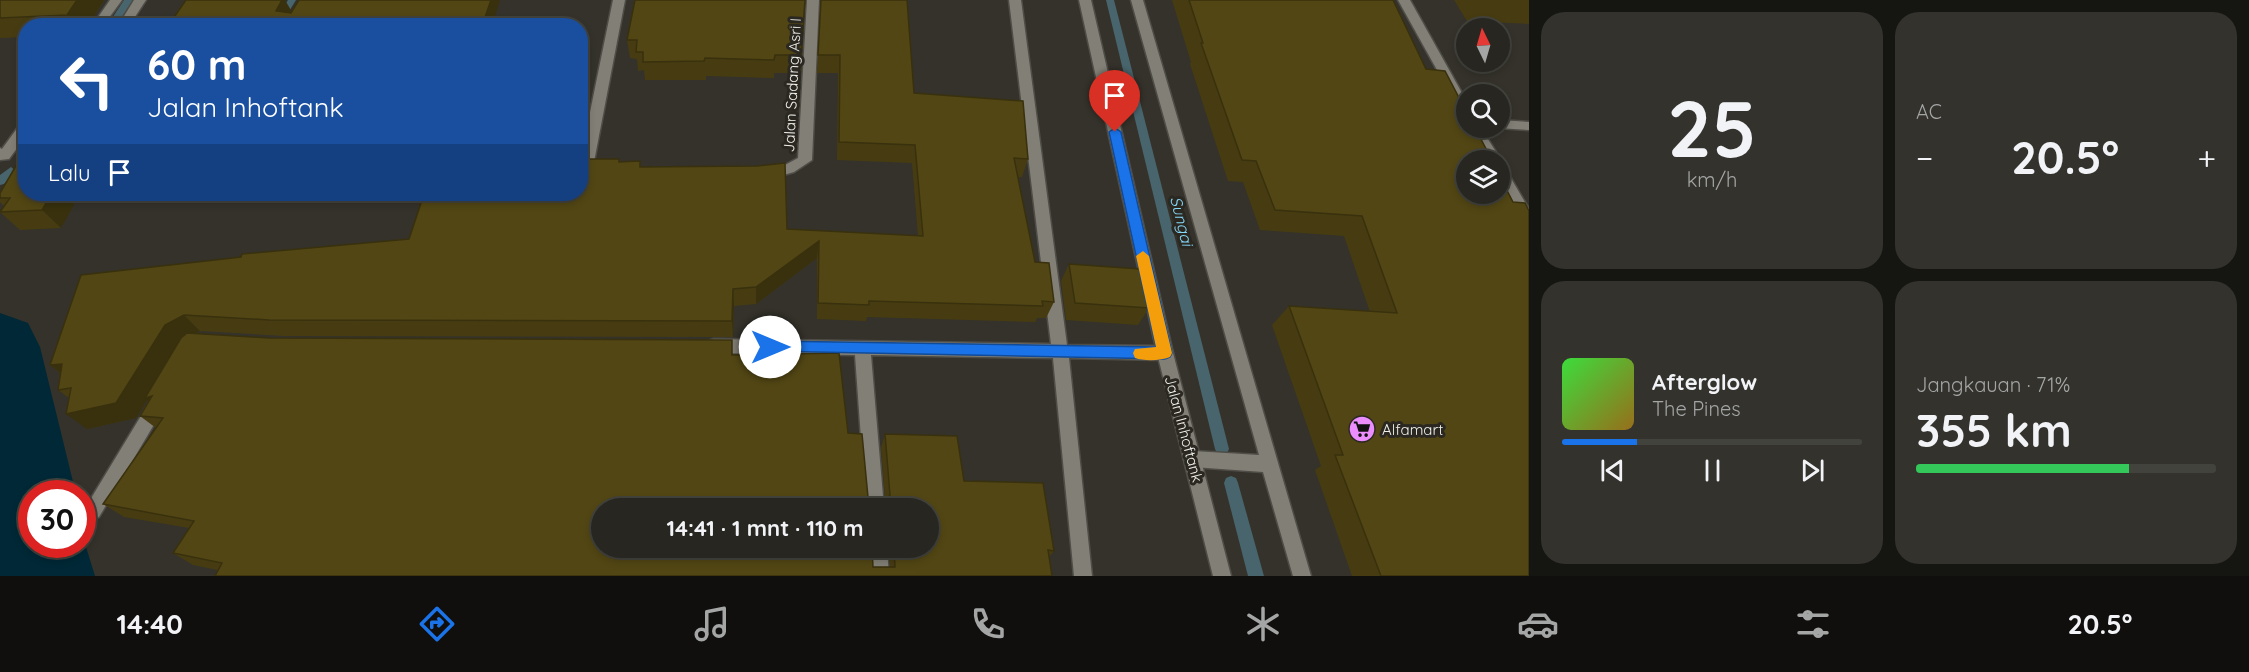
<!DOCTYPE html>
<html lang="id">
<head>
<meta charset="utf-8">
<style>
	body { margin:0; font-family:Quicksand,sans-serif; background:#33322d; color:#f1f3f6; height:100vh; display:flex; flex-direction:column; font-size:22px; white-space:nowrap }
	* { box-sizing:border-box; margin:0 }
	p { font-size:20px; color:#a4a5a5 }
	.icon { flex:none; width:33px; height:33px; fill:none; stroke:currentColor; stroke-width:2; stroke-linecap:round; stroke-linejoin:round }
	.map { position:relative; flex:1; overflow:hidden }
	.side { display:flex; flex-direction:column; gap:12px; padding:12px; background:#151512; width:720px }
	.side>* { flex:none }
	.hud { position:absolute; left:18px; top:18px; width:570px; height:183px; border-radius:24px; box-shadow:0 3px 9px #0003,0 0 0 2px #43433e; background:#1a4fa0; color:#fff; overflow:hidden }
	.needle { width:39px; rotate:355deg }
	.buttons { position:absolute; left:1456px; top:18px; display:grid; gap:12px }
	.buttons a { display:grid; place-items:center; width:54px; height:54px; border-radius:50%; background:#272620; box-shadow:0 3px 9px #0003,0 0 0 2px #43433e; font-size:30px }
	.speed { position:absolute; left:18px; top:480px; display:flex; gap:12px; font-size:30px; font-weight:700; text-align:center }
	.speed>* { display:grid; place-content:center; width:78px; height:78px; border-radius:50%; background:#272620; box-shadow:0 3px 9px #0003,0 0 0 2px #43433e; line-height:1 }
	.speed .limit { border:9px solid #d22; background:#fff; color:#111 }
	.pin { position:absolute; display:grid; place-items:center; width:51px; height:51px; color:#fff; margin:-62px -26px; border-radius:50% 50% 50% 0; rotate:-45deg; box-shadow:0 0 6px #0007 }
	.pin .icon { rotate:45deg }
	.me { position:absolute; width:66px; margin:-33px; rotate:90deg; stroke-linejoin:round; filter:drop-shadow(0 0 4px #0008) }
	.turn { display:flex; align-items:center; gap:21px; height:126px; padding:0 30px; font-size:27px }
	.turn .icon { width:78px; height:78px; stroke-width:2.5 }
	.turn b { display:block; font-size:42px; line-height:51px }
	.then { display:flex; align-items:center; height:57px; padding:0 30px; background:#0003; gap:12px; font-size:22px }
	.big { font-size:45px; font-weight:800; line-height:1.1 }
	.side .tile { flex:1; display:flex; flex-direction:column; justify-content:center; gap:9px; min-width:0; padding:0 21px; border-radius:24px; background:#33322d }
	.side .dial { align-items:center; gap:0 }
	.dial b { font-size:78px; line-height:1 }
	.song { display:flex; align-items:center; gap:18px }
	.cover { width:72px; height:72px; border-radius:9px; background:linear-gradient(135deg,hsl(120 70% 55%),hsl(40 70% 35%)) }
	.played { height:6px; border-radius:3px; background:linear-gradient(90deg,#1a73e8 25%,#43433e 25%) }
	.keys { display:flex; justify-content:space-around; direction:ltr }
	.heat { display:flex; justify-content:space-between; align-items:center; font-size:33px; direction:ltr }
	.charge { height:9px; border-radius:4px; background:linear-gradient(90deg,#34c759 71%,#43433e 0) }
	.side .tiles { flex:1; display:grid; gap:12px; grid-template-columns:repeat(2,1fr) }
	.trip { position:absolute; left:591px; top:498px; width:348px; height:60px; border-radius:30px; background:#272620; box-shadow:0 3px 9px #0003,0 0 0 2px #43433e; font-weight:800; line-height:60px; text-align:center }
	.dock { display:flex; height:96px; justify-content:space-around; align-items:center; background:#100f0d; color:#a4a5a5 }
	.dock .icon { width:42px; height:42px }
	.dock .selected { color:#1a73e8 }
	.dock b { font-size:27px; color:#f1f3f6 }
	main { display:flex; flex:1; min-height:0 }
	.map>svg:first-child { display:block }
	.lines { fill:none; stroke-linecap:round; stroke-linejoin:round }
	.stream { fill:#48646c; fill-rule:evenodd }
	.river { fill:#002836; fill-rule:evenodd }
	.service-casing { stroke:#4f4d47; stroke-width:3 }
	.minor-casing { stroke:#4f4d47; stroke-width:3 }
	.secondary-casing { stroke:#4f4d47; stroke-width:3 }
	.service { fill:#827f76; fill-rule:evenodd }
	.minor { fill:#827f76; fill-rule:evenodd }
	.secondary { fill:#827f76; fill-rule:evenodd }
	.wall { fill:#473c11; fill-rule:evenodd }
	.shaded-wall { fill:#39310e }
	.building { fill:#524614; stroke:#39310e; stroke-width:1.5; fill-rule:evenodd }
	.route { fill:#1a73e8; stroke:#114b97; stroke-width:1.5 }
	.slow { fill:#f59e0b }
	.labels { text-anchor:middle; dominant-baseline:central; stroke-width:6; stroke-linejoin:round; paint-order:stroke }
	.street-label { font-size:15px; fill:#f1f0eb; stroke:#2a2821 }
	.poi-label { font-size:15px; fill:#f1f0eb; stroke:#2a2821; text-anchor:start }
	.water-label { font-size:16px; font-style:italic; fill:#85d8f8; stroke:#2a2821 }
</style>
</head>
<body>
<main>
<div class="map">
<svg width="1529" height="576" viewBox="0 0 1529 576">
	<rect width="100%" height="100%" fill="#34322a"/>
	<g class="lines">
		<!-- stream -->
		<g class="stream">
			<path d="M124,0H133L116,26H107Z"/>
			<path d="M288,0H296L280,26H271Z"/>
			<path d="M1106,0H1114L1229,449L1227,453L1222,455L1217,453L1215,449Z"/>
			<path d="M26,146V156H25L20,152L22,147Z"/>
			<path d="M11,167L16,171L4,184L0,185V175Z"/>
			<path d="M1231,476L1236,478L1238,483L1264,576H1248L1224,483L1226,478Z"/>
		</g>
		<!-- river -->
		<path class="river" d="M0,313L28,323L40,347L76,494H32V544H82V534L95,576H0Z"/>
		<defs>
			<path id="service" d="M1131,0H1143L1311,576H1293L1263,472L1193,467L1187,465L1184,459L1187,453L1193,451L1259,455Z"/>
			<g id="minor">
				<path d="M110,0H122L103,26H92Z"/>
				<path d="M134,0H146L129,26H118Z"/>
				<path d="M613,0H625L593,167L586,172L580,169V161Z"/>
				<path d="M807,0H819L812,160L794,172L766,180L759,175L761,172L785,165L798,158Z"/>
				<path d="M1009,0H1021L1067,345L1165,346L1171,348L1173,353L1171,358L1165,360L1069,358L1092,576H1074L1053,358L871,355L884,508H866L855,355L714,353L708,351L706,346L708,341L714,339L1051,344Z"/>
				<path d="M1398,0H1410L1467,102V117L1461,113Z"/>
				<path d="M1500,120L1529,122V130L1497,128H1500Z"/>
				<path d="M26,122V136L9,159L0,160V148L2,149L21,123Z"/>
				<path d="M1469,128H1481L1501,160L1500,161L1488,160Z"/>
				<path d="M1500,166L1505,168L1529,209V226L1524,225L1500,183Z"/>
				<path d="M156,399L162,401L164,406L162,411L99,517L93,520L87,517L84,511L87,505L150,401Z"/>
				<path d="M869,548H887L889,576H871Z"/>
			</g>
			<path id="secondary" d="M1079,0H1091L1173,353L1231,576H1213L1157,353Z"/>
		</defs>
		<!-- service casing -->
		<use href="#service" class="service-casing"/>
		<!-- minor casing -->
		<use href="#minor" class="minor-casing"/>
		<!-- secondary casing -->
		<use href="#secondary" class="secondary-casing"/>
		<!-- service -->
		<use href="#service" class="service"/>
		<!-- minor -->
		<use href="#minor" class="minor"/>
		<!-- secondary -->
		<use href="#secondary" class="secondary"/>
	</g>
	<!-- wall -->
	<g class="wall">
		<path d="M0,0H104L88,26H26V37L0,38Z"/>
		<path d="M805,0L801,73H774V78L706,76V80H645L644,70L638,71L637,59L630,58L627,40Z"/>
		<path d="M821,0L914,93L1028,159L1022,177H1018L1035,262L1054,302L1046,318H1037L1035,322L867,317L866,321L817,319V258L756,304L734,306L733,337L283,336L200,331L195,334L269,338L733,355L848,433L868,497H885L881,448L885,434L964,481L1054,551L1049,557L1052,576L218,570L193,565L173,553L189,528L124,517L103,504L156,428L140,416L149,401L147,400L136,418L87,429L69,398L58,390L60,373L50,365L81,275L409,239L619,159L620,162L641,167L787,229L918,236L912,163L837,160L838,73H817ZM602,508H928V548H889L890,567H873Z"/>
		<path d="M1172,0H1393L1529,576H1352L1315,470L1321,466L1272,325L1289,306L1370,312L1344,236L1260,230L1243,182L1228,181L1190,64L1191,62Z"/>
		<path d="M1454,0H1529V24L1467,21Z"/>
		<path d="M17,164L61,228L20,230L0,212L4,206L0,202V193Z"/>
		<path d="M1069,264L1149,308L1138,325L1066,320L1061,281Z"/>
	</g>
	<!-- shaded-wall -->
	<g class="shaded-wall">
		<path d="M77,0H104L88,26H76L67,15Z"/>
		<path d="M282,0H285L292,12L285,26L276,11Z"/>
		<path d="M491,0H500L492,26H482Z"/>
		<path d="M51,194H80L61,228L42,210Z"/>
		<path d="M819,241L817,258L756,304V287Z"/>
		<path d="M733,289L734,306L733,337L732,321Z"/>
		<path d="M184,315L200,331L182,341L152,396L163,412L147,400L136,418L87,429L66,414L165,325Z"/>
		<path d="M62,364L71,381L50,365Z"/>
	</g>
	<!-- building -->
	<g class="building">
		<path d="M0,0H77L67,15L0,18Z"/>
		<path d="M186,0H282L276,11L291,13L299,0H491L482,26H168Z"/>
		<path d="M635,0H805L801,55H775L774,60L705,58L704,61L643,62V52H636L637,40H627Z"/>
		<path d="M821,0H907L914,93L1023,101L1028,159L1014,158L1035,262L1049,263L1054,302L1042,301L1043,306L869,301V305L818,303L819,241L756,287L733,289L732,321L269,320L184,315L165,325L116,403L66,414L71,388L58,390L62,364L50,365L81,275L241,257L242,254L409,239L424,194H580V159H619V162L640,161V167L757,166L785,163L787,229L923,236L915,145L839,142L840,55H818Z"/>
		<path d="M1189,0H1393L1426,69L1445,71L1467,113V128H1475L1492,160H1467V194H1500V177L1513,202L1525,203L1529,211V576H1381L1335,455H1343L1289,306L1397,313L1362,216L1275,210L1256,161L1242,160L1201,43H1203Z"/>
		<path d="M17,164H26V194H51L42,210L0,212L10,198H0V193Z"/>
		<path d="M1069,264L1140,269L1149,308L1075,303Z"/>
		<path d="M187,333L269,338L732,340V355L839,353L848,433L862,434L868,497L888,498L890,495L885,434L957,436L964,481L1043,483L1054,551L1048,550L1052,576H215L222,563L173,553L194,521L103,504L163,418L140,416L152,396L145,398L181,338ZM602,508H928V548H894L895,567H873L872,548H602Z"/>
	</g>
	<!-- route -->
	<path class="route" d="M1115,128L1121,132L1172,353L1170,357L1165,359L765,351L763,347L765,342L770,341L1156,347L1109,132Z"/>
	<!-- slow -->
	<path class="slow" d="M1143,251L1149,256L1172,353L1170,357C1160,361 1144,361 1135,358L1133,353L1135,349L1156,347L1136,256Z"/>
	<!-- icons -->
	<defs>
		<symbol id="supermarket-disc" viewBox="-11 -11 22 22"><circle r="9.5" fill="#eb8dfc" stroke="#2a2821"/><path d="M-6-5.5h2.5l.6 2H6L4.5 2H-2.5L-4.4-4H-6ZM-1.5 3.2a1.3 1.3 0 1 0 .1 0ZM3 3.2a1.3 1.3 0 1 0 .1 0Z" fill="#111"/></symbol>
	</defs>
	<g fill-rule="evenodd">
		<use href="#supermarket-disc" x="1347" y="414" width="30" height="30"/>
	</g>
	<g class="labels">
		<!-- street labels -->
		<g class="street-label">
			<text transform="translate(792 85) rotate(-87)">Jalan Sadang Asri I</text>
			<text transform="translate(1184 429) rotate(75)">Jalan Inhoftank</text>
		</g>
		<!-- poi labels -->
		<g class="poi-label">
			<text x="1382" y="429">Alfamart</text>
		</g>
		<!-- water labels -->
		<g class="water-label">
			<text transform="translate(1182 221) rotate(76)">Sungai</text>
		</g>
	</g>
</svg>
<div class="buttons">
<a><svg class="needle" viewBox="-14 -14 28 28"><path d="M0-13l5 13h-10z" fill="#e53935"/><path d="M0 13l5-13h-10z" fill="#a4a5a5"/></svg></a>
<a><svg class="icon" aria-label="search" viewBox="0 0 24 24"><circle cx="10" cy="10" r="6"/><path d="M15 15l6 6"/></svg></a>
<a><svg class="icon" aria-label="layers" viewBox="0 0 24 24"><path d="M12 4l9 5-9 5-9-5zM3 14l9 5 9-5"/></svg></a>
</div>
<div class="speed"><div class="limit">30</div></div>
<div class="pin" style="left:1115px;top:132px;background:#d93025"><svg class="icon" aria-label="arrive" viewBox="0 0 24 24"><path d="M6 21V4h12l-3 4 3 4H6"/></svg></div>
<svg class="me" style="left:770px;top:347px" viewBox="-20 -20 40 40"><circle r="19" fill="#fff"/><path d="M0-13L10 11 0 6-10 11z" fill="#1a73e8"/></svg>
<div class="trip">14:41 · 1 mnt · 110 m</div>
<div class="hud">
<div class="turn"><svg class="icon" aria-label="left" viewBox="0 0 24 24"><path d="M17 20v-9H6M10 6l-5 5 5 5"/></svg><div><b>60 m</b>Jalan Inhoftank</div></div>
<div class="then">Lalu<svg class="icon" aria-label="arrive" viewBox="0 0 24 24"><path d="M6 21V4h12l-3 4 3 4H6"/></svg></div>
</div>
</div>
<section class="side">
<div class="tiles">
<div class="tile dial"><b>25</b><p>km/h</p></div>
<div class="tile"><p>AC</p>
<div class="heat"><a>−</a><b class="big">20.5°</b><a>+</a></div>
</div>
<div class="tile">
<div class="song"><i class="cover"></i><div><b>Afterglow</b><p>The Pines</p></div></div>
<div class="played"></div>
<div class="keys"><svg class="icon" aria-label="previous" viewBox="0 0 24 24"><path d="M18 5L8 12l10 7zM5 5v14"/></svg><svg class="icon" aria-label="pause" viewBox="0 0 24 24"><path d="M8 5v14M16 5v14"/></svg><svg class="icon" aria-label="next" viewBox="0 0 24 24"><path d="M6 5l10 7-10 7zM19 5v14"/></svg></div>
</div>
<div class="tile"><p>Jangkauan · 71%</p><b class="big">355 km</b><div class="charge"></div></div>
</div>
</section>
</main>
<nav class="dock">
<b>14:40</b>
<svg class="icon selected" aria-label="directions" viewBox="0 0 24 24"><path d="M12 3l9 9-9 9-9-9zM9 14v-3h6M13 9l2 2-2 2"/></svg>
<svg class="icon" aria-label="music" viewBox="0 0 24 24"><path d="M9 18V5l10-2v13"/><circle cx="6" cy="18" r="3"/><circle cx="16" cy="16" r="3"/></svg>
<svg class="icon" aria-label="phone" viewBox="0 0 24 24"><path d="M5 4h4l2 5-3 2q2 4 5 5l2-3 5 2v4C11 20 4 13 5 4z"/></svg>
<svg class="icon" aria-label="climate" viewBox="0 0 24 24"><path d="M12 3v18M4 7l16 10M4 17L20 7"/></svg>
<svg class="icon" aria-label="car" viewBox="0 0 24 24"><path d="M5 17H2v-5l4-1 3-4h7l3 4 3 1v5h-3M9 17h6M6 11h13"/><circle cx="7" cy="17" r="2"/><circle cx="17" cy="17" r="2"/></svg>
<svg class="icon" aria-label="filters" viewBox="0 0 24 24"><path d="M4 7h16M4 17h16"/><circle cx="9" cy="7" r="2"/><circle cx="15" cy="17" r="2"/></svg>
<b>20.5°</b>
</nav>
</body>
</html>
